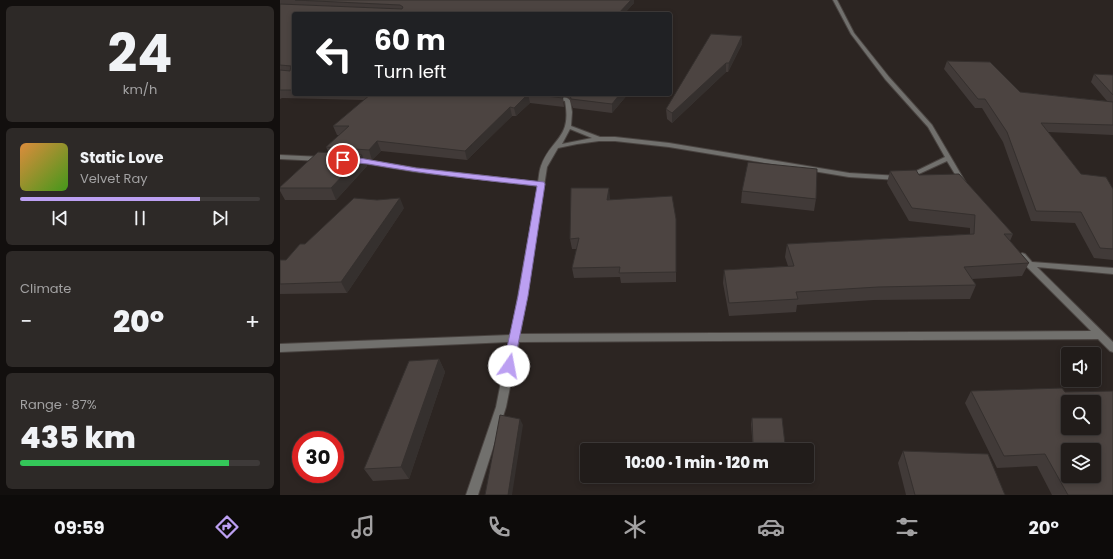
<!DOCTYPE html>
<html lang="en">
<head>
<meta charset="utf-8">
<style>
	body { margin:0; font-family:Poppins,sans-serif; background:#2d2927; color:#f1f3f6; height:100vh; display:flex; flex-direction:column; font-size:15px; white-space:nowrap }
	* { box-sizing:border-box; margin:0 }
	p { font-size:13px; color:#a2a1a2 }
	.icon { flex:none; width:22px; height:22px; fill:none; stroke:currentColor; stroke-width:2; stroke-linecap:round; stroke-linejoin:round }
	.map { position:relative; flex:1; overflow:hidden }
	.side { display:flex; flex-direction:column; gap:6px; padding:6px; background:#120f0e; width:280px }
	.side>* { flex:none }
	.guide { position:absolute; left:12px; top:12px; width:380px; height:84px; border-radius:4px; box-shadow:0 2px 6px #0003,0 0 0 1px #3e3a39; background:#202124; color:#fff; overflow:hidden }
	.controls { position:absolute; left:781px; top:347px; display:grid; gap:8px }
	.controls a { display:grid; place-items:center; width:40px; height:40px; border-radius:4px; background:#211c1a; box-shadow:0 2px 6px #0003,0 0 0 1px #3e3a39; font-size:20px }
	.speed { position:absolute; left:12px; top:431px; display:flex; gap:8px; font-size:20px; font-weight:700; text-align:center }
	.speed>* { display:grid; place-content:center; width:52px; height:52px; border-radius:50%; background:#211c1a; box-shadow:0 2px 6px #0003,0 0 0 1px #3e3a39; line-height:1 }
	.speed .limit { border:6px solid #d22; background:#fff; color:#111 }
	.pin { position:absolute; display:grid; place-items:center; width:34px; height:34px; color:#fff; margin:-17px; border:2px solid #fff; border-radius:50%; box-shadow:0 1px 4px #0007 }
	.me { position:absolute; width:44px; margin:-22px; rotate:12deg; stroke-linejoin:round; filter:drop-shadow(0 0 3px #0008) }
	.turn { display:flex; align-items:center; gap:14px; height:84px; padding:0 16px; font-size:18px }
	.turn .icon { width:52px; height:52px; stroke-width:2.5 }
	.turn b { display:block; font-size:28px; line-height:34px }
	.big { font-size:30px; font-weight:800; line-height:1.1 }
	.side .widget { flex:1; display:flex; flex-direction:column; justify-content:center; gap:6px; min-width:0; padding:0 14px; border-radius:6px; background:#2d2927 }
	.side .dial { align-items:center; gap:0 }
	.dial b { font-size:52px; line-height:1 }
	.song { display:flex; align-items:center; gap:12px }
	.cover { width:48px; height:48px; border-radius:6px; background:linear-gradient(135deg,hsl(30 70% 55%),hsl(100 70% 35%)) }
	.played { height:4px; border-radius:2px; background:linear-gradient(90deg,#bca0f2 75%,#3e3a39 75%) }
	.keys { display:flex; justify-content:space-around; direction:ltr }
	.heat { display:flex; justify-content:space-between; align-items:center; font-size:22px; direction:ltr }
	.charge { height:6px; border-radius:3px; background:linear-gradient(90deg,#34c759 87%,#3e3a39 0) }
	.trip { position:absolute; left:300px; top:443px; width:234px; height:40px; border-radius:4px; background:#211c1a; box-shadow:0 2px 6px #0003,0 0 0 1px #3e3a39; font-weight:800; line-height:40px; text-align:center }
	.tab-bar { display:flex; height:64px; justify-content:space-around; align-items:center; background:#0d0b0a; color:#a2a1a2 }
	.tab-bar .icon { width:28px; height:28px }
	.tab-bar .selected { color:#bca0f2 }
	.tab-bar b { font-size:18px; color:#f1f3f6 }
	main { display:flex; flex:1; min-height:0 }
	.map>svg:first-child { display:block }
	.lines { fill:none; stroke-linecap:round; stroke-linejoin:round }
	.minor-casing { stroke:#494340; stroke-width:2 }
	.minor { fill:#71706d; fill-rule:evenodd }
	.wall { fill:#413a38 }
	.shaded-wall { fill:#35302e }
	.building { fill:#4c4441; stroke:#35302e; fill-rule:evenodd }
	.route { fill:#bca0f2; stroke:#7a689d }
</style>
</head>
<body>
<main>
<section class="side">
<div class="widget dial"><b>24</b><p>km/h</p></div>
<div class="widget">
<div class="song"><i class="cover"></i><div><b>Static Love</b><p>Velvet Ray</p></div></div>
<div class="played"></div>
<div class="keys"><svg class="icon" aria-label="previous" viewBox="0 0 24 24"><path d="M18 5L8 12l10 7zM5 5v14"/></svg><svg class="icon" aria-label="pause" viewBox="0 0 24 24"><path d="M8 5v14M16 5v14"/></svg><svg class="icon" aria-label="next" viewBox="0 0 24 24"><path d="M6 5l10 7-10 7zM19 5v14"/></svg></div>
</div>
<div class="widget"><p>Climate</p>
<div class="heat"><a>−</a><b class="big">20°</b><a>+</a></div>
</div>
<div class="widget"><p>Range · 87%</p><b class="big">435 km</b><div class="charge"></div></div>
</section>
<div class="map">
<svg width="833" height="495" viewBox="0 0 833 495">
	<rect width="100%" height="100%" fill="#2c2522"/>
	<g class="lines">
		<defs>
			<g id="minor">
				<path d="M553,0H557L574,33L609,77L652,125L686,183L685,184H681L667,161L630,178H626V176L665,157L648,127L605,79L571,34Z"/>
				<path d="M272,96L287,98L290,100L292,112L291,126L320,137H335L389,143L569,173L619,176L622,178L619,180L569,177L389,147L335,141H319L297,144L278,148L267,167L247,296L240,334L811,331L746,266L738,256L742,253L745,254L752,262L833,268V274L757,267L833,342V352L830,351L818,339L239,342L226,407L198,495H186L216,407L229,342L0,352V344L231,335L258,186L136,172L76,162L73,160L76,158L136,168L258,182C259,177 259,171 261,166C272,137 292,139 285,101L270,99L269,98ZM290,129L312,138L282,144Z"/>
				<path d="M0,155L42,157L45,159L42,161L0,159Z"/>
			</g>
		</defs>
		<!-- minor casing -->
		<use href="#minor" class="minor-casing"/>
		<!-- minor -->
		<use href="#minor" class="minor"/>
	</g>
	<!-- wall -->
	<g class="wall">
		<path d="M0,0H354V3L344,14H14V94H348L332,113L293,108L289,98L283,96L284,107L250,103L236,116H232L187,160L101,151L92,160L84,159L87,166L56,200H5L0,191V187L49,153L46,147L59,135H57L53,126L84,100L2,98L0,99Z"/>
		<path d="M462,36V44L448,72H446L392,123L387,119L386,109Z"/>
		<path d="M667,61L740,92L827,101L811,82L814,74L833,75V135L768,132L801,174L833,189V260L814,258L795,223L751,221L723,142L702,108H695L664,69Z"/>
		<path d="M610,171L639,175L733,234L730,241L749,263L742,276L692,279L696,285L690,299L594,300L517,305L516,312L449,316L443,283L444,270L508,266L505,257L507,244L690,234V228L629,221L607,183Z"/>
		<path d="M462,191L536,199L534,211L461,203Z"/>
		<path d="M330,197V200L396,219V282L341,283L340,277L294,278L292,268L297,249H292L290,239Z"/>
		<path d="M124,208L67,293L0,294V260H6L25,244Z"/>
		<path d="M159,359L165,372L129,479L93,481L84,469Z"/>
		<path d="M691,391L785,392L833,495H772L757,466L717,468L685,403Z"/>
		<path d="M472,418L505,444L504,450H473L471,424Z"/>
		<path d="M623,451L725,495H626L618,463Z"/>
	</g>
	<!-- shaded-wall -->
	<g class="shaded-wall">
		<path d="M351,0H354V3L344,14H338Z"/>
		<path d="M462,36V44L448,72L449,63Z"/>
		<path d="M446,63V72L392,123V113Z"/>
		<path d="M248,94L250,103L236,116L234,108Z"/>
		<path d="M340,94H348L332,113V104Z"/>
		<path d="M230,107L232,116L187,160L185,151Z"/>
		<path d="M97,141L101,151L92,160L89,150Z"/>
		<path d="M82,155L87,166L56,200L51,188Z"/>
		<path d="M329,188L330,197L328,210L327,200Z"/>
		<path d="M120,198L124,208L67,293L61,282Z"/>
		<path d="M159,359L165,372L129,479L121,467Z"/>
		<path d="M240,419L243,425L232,495H228Z"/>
	</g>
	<!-- building -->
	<g class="building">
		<path d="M15,0H351L338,14H14V90H0V70L10,71L11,66L0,65V4L122,9L123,7L120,5Z"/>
		<path d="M431,34L462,36L449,63H446L392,113L386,109Z"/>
		<path d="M667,61L710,62L740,92L833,102V125L761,123L801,174L826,177L833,189V249L820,248L801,212L756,211L727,132L705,99H698Z"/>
		<path d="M814,74L833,75V95Z"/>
		<path d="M91,94H282L283,98L248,94L234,108L230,107L185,151L97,141L89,150L46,147L69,126H53Z"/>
		<path d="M290,94H340L332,104L291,99Z"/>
		<path d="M38,152L82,155L51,188H0V187Z"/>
		<path d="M468,162L537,169L536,199L462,191Z"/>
		<path d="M636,170L639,175L679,174L733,234H724L749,263L684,267L696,285L598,287L516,292L518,299L449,303L444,270L514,266L507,244L694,234L695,215L632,208L610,171Z"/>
		<path d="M291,188H329L327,200L392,196L396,219V272L339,273L340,267L292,268L299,238L290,239Z"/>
		<path d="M74,198L97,200L120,198L61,282L0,284V260H6L20,244H25Z"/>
		<path d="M159,359L121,467L84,469L129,361Z"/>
		<path d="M782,388L785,392L833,391V495H788L765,454L724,456L691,391ZM788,402H814V428H788ZM788,450H814V476H788Z"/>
		<path d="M220,415L240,419L228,495H205Z"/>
		<path d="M472,418H502L505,444L473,443Z"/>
		<path d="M623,451L708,454L725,495H635Z"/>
	</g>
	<!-- route -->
	<path class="route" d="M61,158H79L136,168L264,182L265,184L248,296L233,369L229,370L225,369L223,366L238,296L257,186C200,180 144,174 88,164C79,163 69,163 61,161Z"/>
</svg>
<div class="controls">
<a><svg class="icon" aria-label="sound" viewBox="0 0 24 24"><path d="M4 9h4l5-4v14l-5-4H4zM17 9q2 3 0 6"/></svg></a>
<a><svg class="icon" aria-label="search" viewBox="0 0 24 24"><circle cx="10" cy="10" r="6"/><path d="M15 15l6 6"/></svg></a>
<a><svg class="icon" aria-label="layers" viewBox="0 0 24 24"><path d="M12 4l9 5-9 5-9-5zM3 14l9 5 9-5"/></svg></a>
</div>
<div class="speed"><div class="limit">30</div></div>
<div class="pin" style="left:63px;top:160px;background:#d93025"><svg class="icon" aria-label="arrive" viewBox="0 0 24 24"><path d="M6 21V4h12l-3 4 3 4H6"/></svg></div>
<svg class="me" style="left:229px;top:366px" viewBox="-20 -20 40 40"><circle r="19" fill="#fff"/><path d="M0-13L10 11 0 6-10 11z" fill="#bca0f2"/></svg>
<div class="trip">10:00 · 1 min · 120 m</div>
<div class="guide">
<div class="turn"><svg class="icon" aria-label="left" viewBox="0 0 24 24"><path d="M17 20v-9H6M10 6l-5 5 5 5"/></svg><div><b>60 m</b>Turn left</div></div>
</div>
</div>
</main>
<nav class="tab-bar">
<b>09:59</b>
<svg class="icon selected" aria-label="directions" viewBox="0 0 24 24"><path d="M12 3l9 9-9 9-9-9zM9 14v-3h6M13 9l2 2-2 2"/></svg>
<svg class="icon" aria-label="music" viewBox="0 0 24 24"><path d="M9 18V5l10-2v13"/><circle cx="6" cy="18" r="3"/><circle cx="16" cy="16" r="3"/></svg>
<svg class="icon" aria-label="phone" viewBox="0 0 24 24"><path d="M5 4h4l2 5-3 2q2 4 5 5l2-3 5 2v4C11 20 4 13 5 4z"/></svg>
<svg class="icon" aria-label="climate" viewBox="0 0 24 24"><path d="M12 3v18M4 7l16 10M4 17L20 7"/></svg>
<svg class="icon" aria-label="car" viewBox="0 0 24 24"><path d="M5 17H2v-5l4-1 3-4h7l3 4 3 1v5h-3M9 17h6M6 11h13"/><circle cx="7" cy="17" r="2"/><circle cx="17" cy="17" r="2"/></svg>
<svg class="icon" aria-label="filters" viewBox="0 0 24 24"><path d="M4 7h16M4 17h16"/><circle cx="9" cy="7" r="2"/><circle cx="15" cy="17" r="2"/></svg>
<b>20°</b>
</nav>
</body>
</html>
